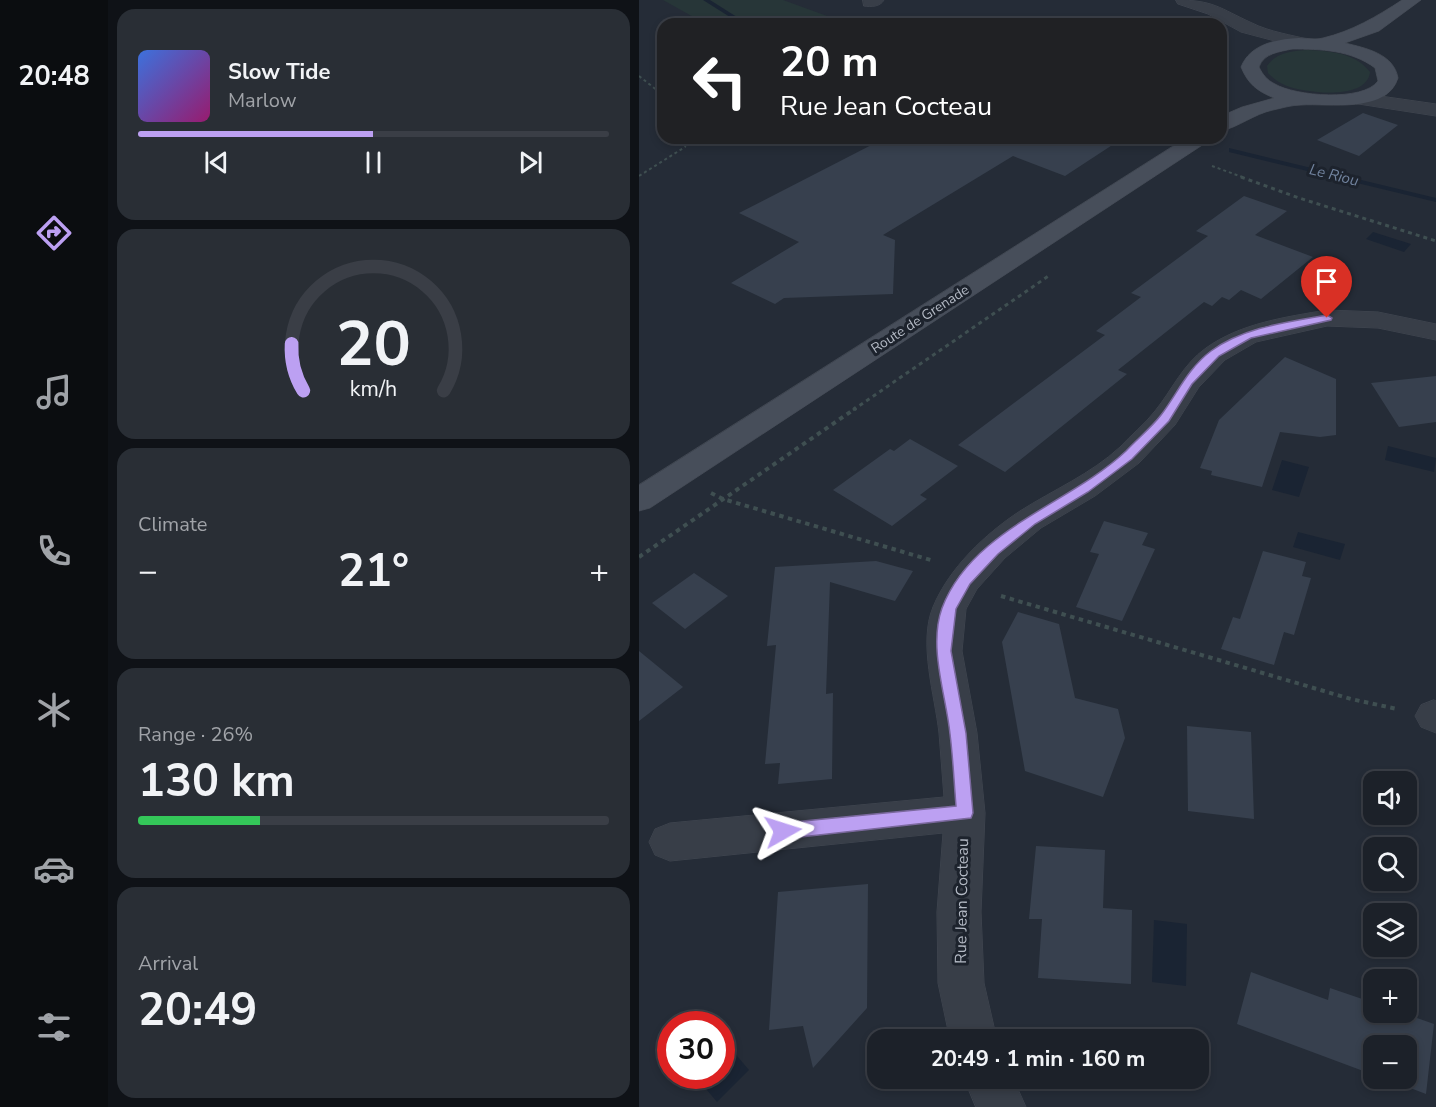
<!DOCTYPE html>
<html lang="en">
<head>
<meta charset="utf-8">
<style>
	body { margin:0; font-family:"Nunito Sans",sans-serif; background:#292e35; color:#f1f3f6; height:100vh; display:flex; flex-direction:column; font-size:22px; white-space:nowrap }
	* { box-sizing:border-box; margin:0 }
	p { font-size:20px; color:#a0a3a8 }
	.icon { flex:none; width:33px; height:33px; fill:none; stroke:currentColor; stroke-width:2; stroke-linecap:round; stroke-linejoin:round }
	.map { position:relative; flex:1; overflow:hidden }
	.details { display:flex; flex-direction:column; gap:9px; padding:9px; background:#0f1217; width:531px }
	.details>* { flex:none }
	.guide { position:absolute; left:18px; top:18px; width:570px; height:126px; border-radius:18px; box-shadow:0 3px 9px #0003,0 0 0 2px #3a3e46; background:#202124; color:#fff; overflow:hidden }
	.tools { position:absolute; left:724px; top:771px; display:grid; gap:12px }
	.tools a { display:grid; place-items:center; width:54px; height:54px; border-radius:12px; background:#1c2129; box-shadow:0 3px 9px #0003,0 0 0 2px #3a3e46; font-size:30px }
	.speed { position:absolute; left:18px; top:1011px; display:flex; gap:12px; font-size:30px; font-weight:700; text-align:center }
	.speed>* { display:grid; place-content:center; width:78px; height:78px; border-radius:50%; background:#1c2129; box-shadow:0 3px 9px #0003,0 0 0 2px #3a3e46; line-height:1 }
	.speed .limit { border:9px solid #d22; background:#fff; color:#111 }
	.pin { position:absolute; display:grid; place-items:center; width:51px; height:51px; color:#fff; margin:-62px -26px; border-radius:50% 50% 50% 0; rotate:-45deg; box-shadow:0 0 6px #0007 }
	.pin .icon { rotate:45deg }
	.me { position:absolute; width:66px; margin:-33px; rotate:84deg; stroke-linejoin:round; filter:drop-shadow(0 0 4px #0008) }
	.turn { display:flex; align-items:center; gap:21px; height:126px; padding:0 24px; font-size:27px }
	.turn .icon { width:78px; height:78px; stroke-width:2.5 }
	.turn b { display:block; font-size:42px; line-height:51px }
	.big { font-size:45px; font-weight:700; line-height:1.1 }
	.details .tile { flex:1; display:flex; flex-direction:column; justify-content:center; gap:9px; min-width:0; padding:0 21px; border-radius:18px; background:#292e35 }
	.details .dial { align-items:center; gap:0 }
	.dial svg { height:156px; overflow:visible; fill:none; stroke:#3a3e46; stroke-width:7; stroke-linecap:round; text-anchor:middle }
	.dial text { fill:#f1f3f6; stroke:none }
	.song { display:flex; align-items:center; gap:18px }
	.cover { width:72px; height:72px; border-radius:9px; background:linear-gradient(135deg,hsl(220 70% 55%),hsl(320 70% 35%)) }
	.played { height:6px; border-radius:3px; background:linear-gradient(90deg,#bca0f2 50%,#3a3e46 50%) }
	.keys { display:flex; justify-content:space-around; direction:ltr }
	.heat { display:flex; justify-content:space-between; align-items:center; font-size:33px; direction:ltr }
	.charge { height:9px; border-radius:4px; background:linear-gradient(90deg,#34c759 26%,#3a3e46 0) }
	.trip { position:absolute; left:228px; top:1029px; width:342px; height:60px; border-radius:18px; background:#1c2129; box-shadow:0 3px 9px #0003,0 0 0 2px #3a3e46; font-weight:700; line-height:60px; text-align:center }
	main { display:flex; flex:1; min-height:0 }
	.dock { display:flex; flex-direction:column; width:108px; justify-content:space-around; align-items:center; background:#0b0d10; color:#a0a3a8 }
	.dock .icon { width:42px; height:42px }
	.dock .on { color:#bca0f2 }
	.dock b { font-size:27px; color:#f1f3f6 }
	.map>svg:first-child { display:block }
	.green { fill:#273638 }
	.water { fill:#1a2433 }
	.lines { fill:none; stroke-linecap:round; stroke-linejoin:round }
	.stream { fill:#1a2433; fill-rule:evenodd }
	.building { fill:#37404e }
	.minor-casing { stroke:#414751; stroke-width:1 }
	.tertiary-casing { stroke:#414751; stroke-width:1 }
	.secondary-casing { stroke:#414751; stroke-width:1 }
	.path-far2 { stroke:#3f4f51; stroke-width:2; stroke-dasharray:3 3; stroke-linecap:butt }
	.path-far1 { stroke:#3f4f51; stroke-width:3; stroke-dasharray:4 4; stroke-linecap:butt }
	.path { stroke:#3f4f51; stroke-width:4; stroke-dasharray:4.5 4.5; stroke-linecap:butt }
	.minor { fill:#383e48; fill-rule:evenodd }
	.tertiary { fill:#383e48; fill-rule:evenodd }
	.secondary { fill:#474e5a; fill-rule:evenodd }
	.route { fill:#bca0f2; stroke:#7a689d; stroke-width:1.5 }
	.labels { text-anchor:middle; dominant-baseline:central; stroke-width:6; stroke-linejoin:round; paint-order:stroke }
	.far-street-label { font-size:14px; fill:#b3b9c4; stroke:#1d232d }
	.far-water-label { font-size:15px; font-style:italic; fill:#71839e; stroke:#1d232d }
	.street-label { font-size:16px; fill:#b3b9c4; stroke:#1d232d }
</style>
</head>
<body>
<main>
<nav class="dock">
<b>20:48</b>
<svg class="icon on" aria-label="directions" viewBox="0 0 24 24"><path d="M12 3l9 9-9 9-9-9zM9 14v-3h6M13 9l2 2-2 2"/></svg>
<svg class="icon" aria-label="music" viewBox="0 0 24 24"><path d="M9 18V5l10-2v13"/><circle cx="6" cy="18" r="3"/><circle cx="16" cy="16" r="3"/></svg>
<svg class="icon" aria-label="phone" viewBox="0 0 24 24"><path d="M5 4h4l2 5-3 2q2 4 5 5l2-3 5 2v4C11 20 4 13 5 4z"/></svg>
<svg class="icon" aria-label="climate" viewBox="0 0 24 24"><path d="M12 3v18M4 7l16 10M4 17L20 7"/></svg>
<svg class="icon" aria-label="car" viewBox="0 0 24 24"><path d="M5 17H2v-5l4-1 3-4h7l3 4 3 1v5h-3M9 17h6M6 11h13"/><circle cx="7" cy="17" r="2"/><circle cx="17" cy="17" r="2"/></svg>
<svg class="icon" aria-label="filters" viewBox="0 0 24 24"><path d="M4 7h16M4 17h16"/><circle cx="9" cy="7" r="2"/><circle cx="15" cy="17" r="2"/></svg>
</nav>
<section class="details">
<div class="tile">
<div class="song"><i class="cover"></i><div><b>Slow Tide</b><p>Marlow</p></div></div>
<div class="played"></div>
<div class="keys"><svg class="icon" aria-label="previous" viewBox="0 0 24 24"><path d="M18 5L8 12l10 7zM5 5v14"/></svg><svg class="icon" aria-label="pause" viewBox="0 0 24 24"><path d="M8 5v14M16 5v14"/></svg><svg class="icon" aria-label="next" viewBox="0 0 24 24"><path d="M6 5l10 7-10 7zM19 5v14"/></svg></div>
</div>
<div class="tile dial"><svg viewBox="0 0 100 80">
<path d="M14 69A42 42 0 1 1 86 69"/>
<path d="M14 69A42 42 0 0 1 8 45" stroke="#bca0f2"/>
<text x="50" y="56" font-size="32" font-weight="700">20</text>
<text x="50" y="72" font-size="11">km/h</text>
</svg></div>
<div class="tile"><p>Climate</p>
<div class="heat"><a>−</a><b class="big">21°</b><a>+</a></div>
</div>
<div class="tile"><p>Range · 26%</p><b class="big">130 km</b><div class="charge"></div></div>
<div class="tile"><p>Arrival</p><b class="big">20:49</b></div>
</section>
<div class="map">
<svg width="797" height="1107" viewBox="0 0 797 1107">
	<rect width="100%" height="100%" fill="#252c37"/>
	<!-- green -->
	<g class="green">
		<path d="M24,0H144L210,24H67Z"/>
		<path d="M669,50C691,51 717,53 731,72C728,101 667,93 648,86C640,83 634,78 629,73L628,66C637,52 654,51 669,50Z"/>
	</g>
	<!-- water -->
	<g class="water">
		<path d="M734,232L772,244L765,252L727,239Z"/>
		<path d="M749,446L797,458L795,472L746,460Z"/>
		<path d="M643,460L670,467L660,497L633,490Z"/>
		<path d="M659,532L706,544L701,560L654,547Z"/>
		<path d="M515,920L548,924L547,986L513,982Z"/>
		<path d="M83,1038L110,1070L78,1102L56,1076H82Z"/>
	</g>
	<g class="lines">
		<!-- stream -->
		<g class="stream">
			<path d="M64,0H71L109,24H102Z"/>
			<path d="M590,148L797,198V202L590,152Z"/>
		</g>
	</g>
	<!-- building -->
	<g class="building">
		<path d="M724,113L759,125L720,156L678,140Z"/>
		<path d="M246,138H484L426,176L374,156L244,235L256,240L254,294L145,298L136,304L92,283L160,242L100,213Z"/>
		<path d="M605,196L648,211L616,235L674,257L622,299L602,290L590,300L583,297L573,306L565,302L479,370L488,374L366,472L319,445L466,335L457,331L502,297L492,293L569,236L557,231Z"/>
		<path d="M646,357L697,379V435L681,437L641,432L623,487L572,475L573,471L561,468L580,420Z"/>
		<path d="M797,376V422L760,427L732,383Z"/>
		<path d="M271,439L319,466L281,495L288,499L253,526L194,490L251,449L255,451Z"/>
		<path d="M465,521L509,533L503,545L516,549L483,621L437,607L460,554L451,552Z"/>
		<path d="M624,551L667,562L663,576L672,578L655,635L645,632L635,665L582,649L594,617L601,619Z"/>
		<path d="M237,561L274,571L256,601L191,582L187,694L194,693L193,779L139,784L141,763L126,764L137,645L128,646L136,567Z"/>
		<path d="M55,573L89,596L46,629L13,603Z"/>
		<path d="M379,612L420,624L436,698L479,709L486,738L464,797L386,771L363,642Z"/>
		<path d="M0,651L44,687L0,721Z"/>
		<path d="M548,726L612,732L615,819L549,811Z"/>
		<path d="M397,846L466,850L464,908L493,910L492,984L399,978L403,919H390Z"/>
		<path d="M229,884L228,1008L174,1068L164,1026L130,1030L139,892Z"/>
		<path d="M612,972L689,1000L691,988L735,1003V1012H761L795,1024L787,1094L745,1078H768V1046H735V1075L598,1024Z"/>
	</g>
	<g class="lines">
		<defs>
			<g id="minor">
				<path d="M224,0H245C241,7 232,7 225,6Z"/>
				<path d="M537,0C575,0 580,8 613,23C631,32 653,35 672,40L675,44L672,48L666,49L602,32L569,14L539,4Z"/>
				<path d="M688,310L739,312L797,324V340L739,328L688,326L617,342L586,360L560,387L536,425L500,463L456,496L402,528L366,558L338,589L327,609L323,651L338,733L346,813L342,912L345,983L358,1040H311L299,983L298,912L304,833L31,861L16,855L10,842L16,829L31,823L305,797C303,776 302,754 300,733C296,696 279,643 294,607C310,568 346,534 381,511C414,490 452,474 481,447C492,435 506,424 516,411C533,390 544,364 567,348C602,323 647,317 688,310Z"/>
				<path d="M795,700L797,701V733L782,727L776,716L782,705Z"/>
				<path d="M325,1078H374L387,1107H337Z"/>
			</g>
			<path id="tertiary" d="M720,93L797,104V116L713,103L710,99L713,95Z"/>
			<g id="secondary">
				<path d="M763,0H782L740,31L706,43C727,48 755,54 759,78C748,114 689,103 662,105C653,105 643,108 634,110C615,114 600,127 582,131V116L603,107L635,98C618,91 609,84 602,67C611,44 638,39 660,38C668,38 676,40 684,38C713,31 737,17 763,0ZM653,49C682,49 712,50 736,68L739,81C724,102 656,96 636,84C628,80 624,75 620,67C625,53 640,52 653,49Z"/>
				<path d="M547,138H571L568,142L11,508L0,511V485Z"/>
			</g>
		</defs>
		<!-- minor casing -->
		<use href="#minor" class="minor-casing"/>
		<!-- tertiary casing -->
		<use href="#tertiary" class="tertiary-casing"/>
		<!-- secondary casing -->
		<use href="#secondary" class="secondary-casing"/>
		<!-- path-far2 -->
		<g class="path-far2">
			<path d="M0,76L24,95"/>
			<path d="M573,166L606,178"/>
			<path d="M0,176L46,147L49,138"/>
		</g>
		<!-- path-far1 -->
		<g class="path-far1">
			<path d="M602,177L660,198L797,241"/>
			<path d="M214,410L411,275"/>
		</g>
		<!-- path -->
		<g class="path">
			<path d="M72,493L84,499L295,561"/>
			<path d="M0,557L217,408"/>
			<path d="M362,596L712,699L758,709"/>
		</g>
		<!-- minor -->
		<use href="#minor" class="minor"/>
		<!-- tertiary -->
		<use href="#tertiary" class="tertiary"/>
		<!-- secondary -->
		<use href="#secondary" class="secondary"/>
	</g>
	<!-- route -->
	<path class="route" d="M688,315L693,318L692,320L612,338L580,356L553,384L530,421L493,459L449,492L396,524L359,554L331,584L317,609L312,651L327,733L334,813L332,818L144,839L138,836L136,831L138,825L144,823L317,806C315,782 314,758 311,734C307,695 289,647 303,608C333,529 431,504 487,451C498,439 512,428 522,415C538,394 549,368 572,351C605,327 649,322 688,315Z"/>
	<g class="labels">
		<!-- far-street labels -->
		<g class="far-street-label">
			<text transform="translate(281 319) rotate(-33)">Route de Grenade</text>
		</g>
		<!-- far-water labels -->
		<g class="far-water-label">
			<text transform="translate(695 175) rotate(14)">Le Riou</text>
		</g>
		<!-- street labels -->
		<g class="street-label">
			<text transform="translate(323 901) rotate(-89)">Rue Jean Cocteau</text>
		</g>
	</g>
</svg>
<div class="tools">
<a><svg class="icon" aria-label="sound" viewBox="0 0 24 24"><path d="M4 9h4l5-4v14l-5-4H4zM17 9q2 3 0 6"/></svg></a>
<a><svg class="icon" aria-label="search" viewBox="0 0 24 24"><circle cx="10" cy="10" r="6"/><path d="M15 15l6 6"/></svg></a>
<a><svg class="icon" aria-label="layers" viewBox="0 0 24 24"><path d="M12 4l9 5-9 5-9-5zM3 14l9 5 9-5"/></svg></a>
<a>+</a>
<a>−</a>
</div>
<div class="speed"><div class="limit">30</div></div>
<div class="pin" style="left:688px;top:318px;background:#d93025"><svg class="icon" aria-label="arrive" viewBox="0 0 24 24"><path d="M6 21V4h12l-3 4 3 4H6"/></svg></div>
<svg class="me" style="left:144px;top:831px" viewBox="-20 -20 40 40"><path d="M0-17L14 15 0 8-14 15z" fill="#bca0f2" stroke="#fff" stroke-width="4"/></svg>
<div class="trip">20:49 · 1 min · 160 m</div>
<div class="guide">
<div class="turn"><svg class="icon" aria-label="left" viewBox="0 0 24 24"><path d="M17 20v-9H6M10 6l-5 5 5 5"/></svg><div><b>20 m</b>Rue Jean Cocteau</div></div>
</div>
</div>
</main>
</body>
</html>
